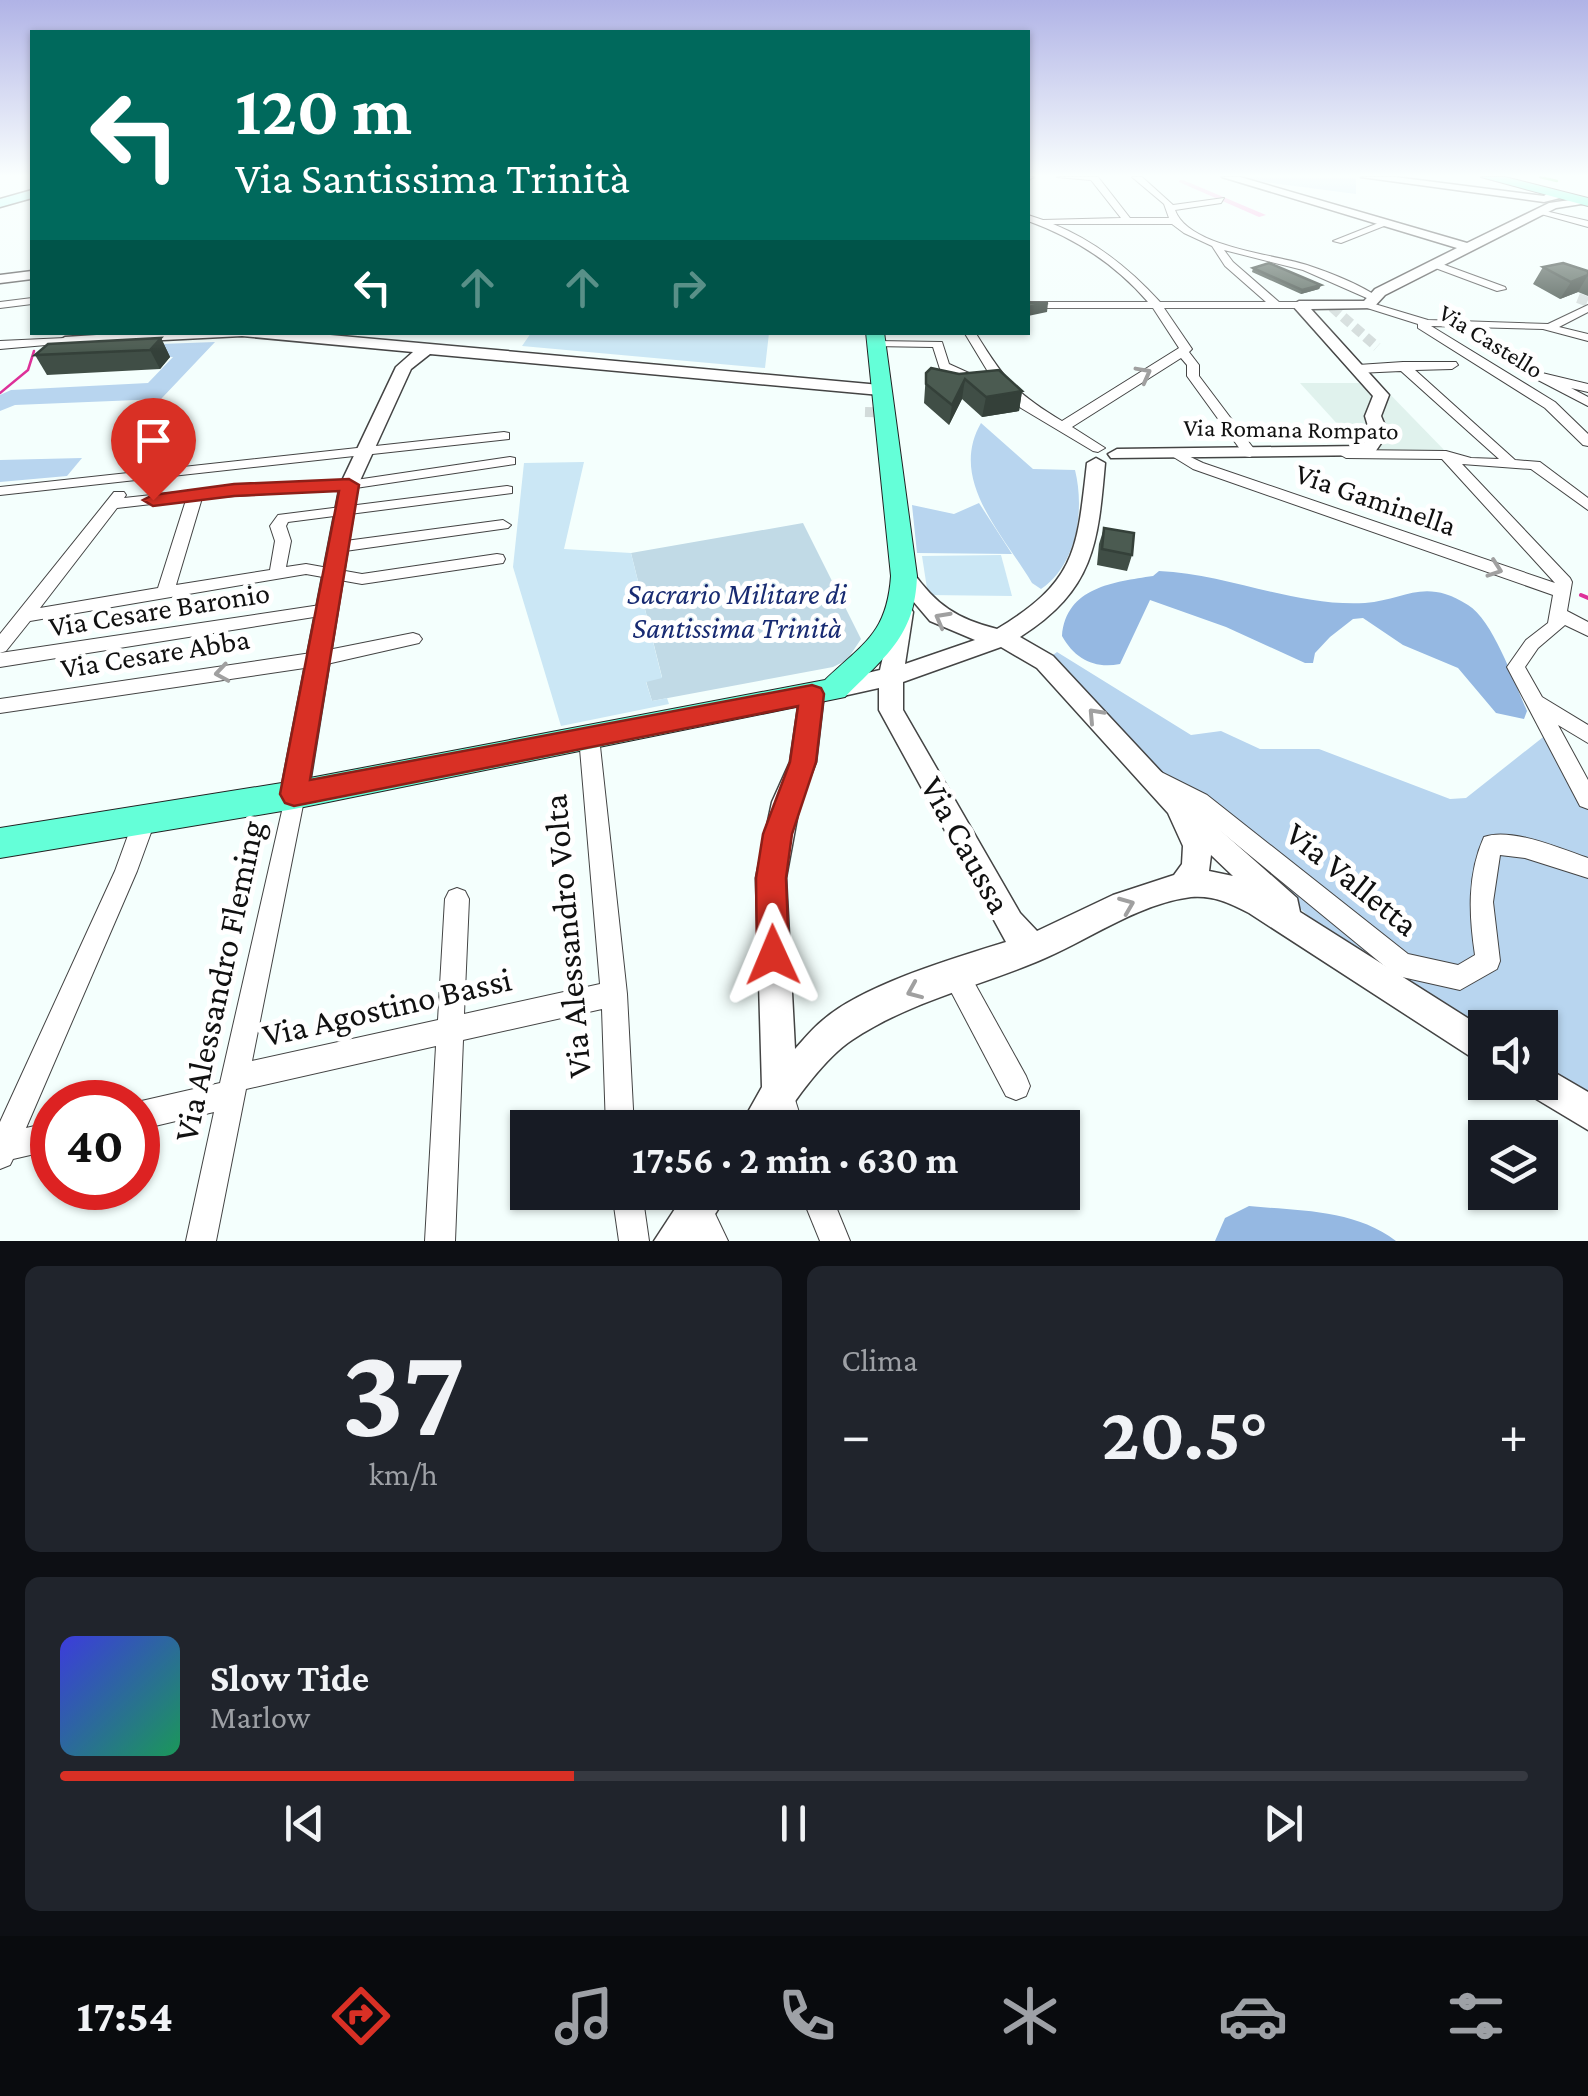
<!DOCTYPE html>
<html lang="it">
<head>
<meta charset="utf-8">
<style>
	body { margin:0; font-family:"Crimson Pro",serif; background:#20242c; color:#f1f3f6; height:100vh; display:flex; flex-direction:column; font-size:38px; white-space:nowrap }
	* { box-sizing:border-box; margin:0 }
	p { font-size:32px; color:#9ea1a6 }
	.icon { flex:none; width:55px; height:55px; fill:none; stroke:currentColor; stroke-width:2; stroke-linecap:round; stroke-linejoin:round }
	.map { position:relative; height:1241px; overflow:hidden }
	.panel { display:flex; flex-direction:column; gap:25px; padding:25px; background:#0d0f14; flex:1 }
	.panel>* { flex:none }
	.top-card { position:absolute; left:30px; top:30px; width:1000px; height:305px; border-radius:0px; box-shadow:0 2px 8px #0004; background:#00695c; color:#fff; overflow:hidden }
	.tools { position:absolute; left:1468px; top:1010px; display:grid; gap:20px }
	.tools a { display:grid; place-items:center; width:90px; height:90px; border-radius:0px; background:#171b24; box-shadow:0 2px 8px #0004; font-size:50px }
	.speed { position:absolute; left:30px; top:1080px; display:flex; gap:20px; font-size:50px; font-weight:700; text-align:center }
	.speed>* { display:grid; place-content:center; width:130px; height:130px; border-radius:50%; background:#171b24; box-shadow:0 2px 8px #0004; line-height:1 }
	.speed .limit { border:15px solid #d22; background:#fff; color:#111 }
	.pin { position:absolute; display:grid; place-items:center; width:85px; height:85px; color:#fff; margin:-102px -42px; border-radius:50% 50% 50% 0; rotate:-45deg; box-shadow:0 0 10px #0007 }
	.pin .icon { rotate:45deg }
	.me { position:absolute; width:110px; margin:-55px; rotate:359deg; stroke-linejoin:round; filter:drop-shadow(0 0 8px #0008) }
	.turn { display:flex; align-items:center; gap:35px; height:210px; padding:0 40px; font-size:45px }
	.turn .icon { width:130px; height:130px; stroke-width:2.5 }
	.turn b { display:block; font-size:70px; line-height:85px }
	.lanes { display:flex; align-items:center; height:95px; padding:0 40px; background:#0003; justify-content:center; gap:50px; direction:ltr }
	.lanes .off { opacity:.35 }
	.big { font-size:75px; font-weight:700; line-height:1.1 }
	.panel .widget { flex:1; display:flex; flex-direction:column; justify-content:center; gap:15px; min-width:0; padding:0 35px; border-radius:15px; background:#20242c }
	.panel .dial { align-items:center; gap:0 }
	.dial b { font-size:130px; line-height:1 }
	.song { display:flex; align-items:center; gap:30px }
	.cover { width:120px; height:120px; border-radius:15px; background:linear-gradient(135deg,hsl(240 70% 55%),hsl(150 70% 35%)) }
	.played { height:10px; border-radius:5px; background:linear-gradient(90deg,#d93025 35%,#363941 35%) }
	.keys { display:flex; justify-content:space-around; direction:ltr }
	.heat { display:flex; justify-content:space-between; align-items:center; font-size:55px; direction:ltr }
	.panel .tiles { flex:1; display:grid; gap:25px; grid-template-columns:1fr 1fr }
	.widget:last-child { grid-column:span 2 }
	.trip { position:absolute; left:510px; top:1110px; width:570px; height:100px; border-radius:0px; background:#171b24; box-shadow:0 2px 8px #0004; font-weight:700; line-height:100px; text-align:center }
	.menu { display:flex; height:160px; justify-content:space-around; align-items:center; background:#090b0e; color:#9ea1a6 }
	.menu .icon { width:70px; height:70px }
	.menu .active { color:#d93025 }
	.menu b { font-size:45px; color:#f1f3f6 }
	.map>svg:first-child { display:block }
	.green { fill:#b8d5ef }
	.forest { fill:#95b8e2 }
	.cemetery { fill:#c1dae6 }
	.pitch { fill:#cbe7f5 }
	.plaza { fill:#e0f2ed }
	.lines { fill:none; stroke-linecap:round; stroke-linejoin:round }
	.stream-far1 { stroke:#dd3199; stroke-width:2.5 }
	.stream { stroke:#dd3199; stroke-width:4 }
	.canal { fill:#fdb2e2; fill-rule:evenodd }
	.pedestrian-tunnel { stroke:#d2dbda; stroke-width:10; stroke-dasharray:10 5; stroke-linecap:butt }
	.minor-casing { stroke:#444; stroke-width:2 }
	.tertiary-casing { stroke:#444; stroke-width:3 }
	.secondary-casing { stroke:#333; stroke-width:3 }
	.primary-casing { stroke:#222; stroke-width:2 }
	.minor { fill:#fff; fill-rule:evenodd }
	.tertiary { fill:#fff; fill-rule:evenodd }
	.secondary { fill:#affff6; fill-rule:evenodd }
	.primary { fill:#64ffd8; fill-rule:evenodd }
	.rail { stroke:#21d317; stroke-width:2.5 }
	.wall { fill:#404e46 }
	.shaded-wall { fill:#344039 }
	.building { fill:#4b5b51; stroke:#344039; stroke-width:2.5 }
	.oneway { stroke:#a0a0a0 }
	.route { fill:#d93025; stroke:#8d1f18; stroke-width:2.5 }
	.labels { text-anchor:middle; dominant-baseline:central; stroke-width:10; stroke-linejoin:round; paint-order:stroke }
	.far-street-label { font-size:25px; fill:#111; stroke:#fff }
	.street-label { font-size:30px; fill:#111; stroke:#fff }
	.park-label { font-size:30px; font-style:italic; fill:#182b72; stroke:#fff }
	.near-street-label { font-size:35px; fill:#111; stroke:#fff }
</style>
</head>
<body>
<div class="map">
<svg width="1588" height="1241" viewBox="0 0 1588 1241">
	<rect width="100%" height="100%" fill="#f4fffd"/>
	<!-- green -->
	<g class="green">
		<path d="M215,342L161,399L15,405L0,411V395L11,390L148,383L173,357L62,361L78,347Z"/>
		<path d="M981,423L1033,469L1075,470C1085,510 1077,565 1041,589L1032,583C1003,534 948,480 981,423Z"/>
		<path d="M82,458L67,476L0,482V460Z"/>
		<path d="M979,503L1012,554L917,553L912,505L954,514Z"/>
		<path d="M1057,652L1191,735L1221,731L1260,749H1319L1450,799L1466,798L1547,734L1588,808V1095L1540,1066V1028H1485V1032L1329,936L1169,783L1049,658Z"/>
	</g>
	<!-- forest -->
	<g class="forest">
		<path d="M1159,571C1228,574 1296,607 1365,603C1405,600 1424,577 1468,605C1493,620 1514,682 1527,711L1524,719L1496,713L1458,668L1403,645L1363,618L1353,619L1330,637L1315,653L1313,663H1305L1226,627L1150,600L1120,664C1094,669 1075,659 1062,636C1066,587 1114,582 1153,576Z"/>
		<path d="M1249,1206C1299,1211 1354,1209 1396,1241H1215L1225,1218Z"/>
	</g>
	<!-- cemetery -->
	<path class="cemetery" d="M803,523L861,639L847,660L833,667L652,701L646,681L662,677L631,553Z"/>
	<!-- pitch -->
	<g class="pitch">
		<path d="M1251,177L1356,178V194L1250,180Z"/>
		<path d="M531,333V332L769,333L765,368L522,346Z"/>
		<path d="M584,462L564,549L631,553L662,678L646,682L652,701L667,698L669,704L561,726L513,567L524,463Z"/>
		<path d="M1001,555L1012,596L928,595L922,556Z"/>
	</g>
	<!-- plaza -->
	<path class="plaza" d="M1300,383H1379L1447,453L1362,451Z"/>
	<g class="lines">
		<!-- stream-far1 -->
		<path class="stream-far1" d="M0,393L28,370L34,351"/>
		<!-- stream -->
		<path class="stream" d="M1581,595L1588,598"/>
		<!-- canal -->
		<path class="canal" d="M1179,180H1183L1266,215L1259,217L1179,182Z"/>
		<!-- pedestrian-tunnel -->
		<g class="pedestrian-tunnel">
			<path d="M1578,298L1588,302"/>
			<path d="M1332,307L1377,347"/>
			<path d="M865,412L895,413"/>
		</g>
		<defs>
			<g id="minor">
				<path d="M1028,177H1034L1028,180Z"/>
				<path d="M1057,177H1098L1130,218H1169L1164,204L1132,177H1142L1173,205L1224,198L1221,203L1175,210C1188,247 1273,254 1307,265C1331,273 1359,284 1378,297L1369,299L1303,270L1224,250L1233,262L1279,302H1299L1304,305L1299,308H1164L1192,349L1189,352L1199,365V376L1257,453L1250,457L1245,456L1187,376V365L1181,358L1072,427L1105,448L1098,452L1093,451L1021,408L996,385L964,332H975C1004,379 1014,392 1062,421L1179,348L1153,308H1028V302H1148C1114,263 1075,238 1028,221V215L1043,220L1121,218L1091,180ZM1053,224H1172L1184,233L1212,246L1225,266L1266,302H1160C1129,268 1095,241 1053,224Z"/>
				<path d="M1541,210L1588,221V227L1541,214Z"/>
				<path d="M1381,222L1389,224L1341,243L1333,241Z"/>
				<path d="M1434,261L1505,287L1506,289L1497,291L1430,266V262Z"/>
				<path d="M32,298V304L0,308V302Z"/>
				<path d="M1368,302L1428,320L1548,324L1588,305V312L1559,327L1588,334V341L1543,329L1431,326L1555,402L1588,434V446L1583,445L1545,408L1418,328V324L1364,307L1363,305Z"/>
				<path d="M65,338L69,339V343L0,349V341Z"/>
				<path d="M877,341L942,342L949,364L991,383L981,386L940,369L933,347L873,346V342Z"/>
				<path d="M1403,362H1456L1458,365L1452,369L1415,370L1515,460L1540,462L1588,498V510L1531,469L1462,464L1570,578L1572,582L1567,611L1588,622V636L1565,625L1538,648L1525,667L1542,697L1588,725V743L1558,725L1588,780V809L1580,806L1507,667L1526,640L1548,623L1553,595L1193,469L1167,453L1174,449L1203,463L1555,583L1442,459L1346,458L1339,454L1346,450L1446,451L1471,458L1499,459L1401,371L1358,373L1352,369L1358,365Z"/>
				<path d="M1542,373L1588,384V392L1571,388L1588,397V406L1538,380V374Z"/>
				<path d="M504,432L509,433V439L0,495V487Z"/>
				<path d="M510,457L515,458V464L349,489L202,498L176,585L270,570L275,541L270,526L278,515L507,486L512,487V493L288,522L286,526L291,541L286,567L306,564L362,574L497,554L503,555L505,559L503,563L362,584L306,574L30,621L6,651L0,653V634L114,492H124L126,495L124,498L234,486L349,481ZM186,500L158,588L40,608L117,508Z"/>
				<path d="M503,520L511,525L508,528L338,552L330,547L338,542Z"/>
				<path d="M327,604L336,610L333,614L0,667V653Z"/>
				<path d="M413,633L419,635L422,639L419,643L318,666L0,713V699L318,652Z"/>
				<path d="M589,729L596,732L599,737L627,994L634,1128H606L602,1009L463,1040L455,1241H425L436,1046L246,1089L216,1241H186L214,1112L138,1130L137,1102L220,1083L287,789L294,786L301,789L305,795L252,1061L438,1020L445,899L449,891L457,888L465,891L469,899L464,1014L600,984L579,737L582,732Z"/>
				<path d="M1159,771L1207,795L1408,954L1458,965L1475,955C1469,915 1467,875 1484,837C1511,827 1561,849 1588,858V878L1525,858L1500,855L1493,902L1500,961L1497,969L1460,990L1402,977L1393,973L1191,807L1152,785L1149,779L1152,773Z"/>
				<path d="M146,807L154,810L157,816L137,871L26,1128L52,1122V1150L13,1159L10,1165L0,1169V1122L115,871L135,816L138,810Z"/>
				<path d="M955,961L964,964L1026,1076L1030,1086L1026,1096L1016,1100L1006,1096L946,982L943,973L946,964Z"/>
				<path d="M780,1080L790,1084L804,1128H776L766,1094L770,1084Z"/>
				<path d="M612,1192H642L649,1241H619Z"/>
				<path d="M800,1192H830L850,1241H820Z"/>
				<path d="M697,1195L708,1199L728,1241H697L682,1210L686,1199Z"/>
			</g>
			<g id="tertiary">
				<path d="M1222,177H1240L1467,243L1549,203L1584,198L1588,203L1556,208L1385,295L1373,308L1311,309L1389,395L1381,416L1388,433L1373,455L1111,458L1108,454L1117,449L1362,446L1370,433L1365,416L1373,396L1292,305L1299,301H1364L1375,289L1457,248Z"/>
				<path d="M1361,177H1395L1544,196L1551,190L1560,198L1544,202Z"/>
				<path d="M32,271V279L0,283V275Z"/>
				<path d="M144,332H297L880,385L888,390L880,395L430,354L411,369L358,485L308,795L304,803L294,806L284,803L280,795L340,485L396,367L413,352L242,336L65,345L58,341L65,337Z"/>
				<path d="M1096,458L1105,463C1098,544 1094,590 1020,637L1053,656L1193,806L1297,898L1300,912L1485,1029V1066L1249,913C1230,903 1213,895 1191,897C1136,904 1086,942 1036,962C973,988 909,1002 852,1040C826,1057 794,1100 778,1128H739L762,1087L756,878L772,802L790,762L800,694L803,688H821L824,694L816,762L800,802L786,878L795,1049C804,1039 813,1028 823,1020C863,985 954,958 1006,942L879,710V688L834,698L825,695L822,689L825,683L880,670L894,607H910L913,612L905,664L975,640L930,621L896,581L893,576L896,571H912C936,605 957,619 997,629C1077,581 1077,550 1087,463ZM1001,647L1037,668L1168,813L1183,846L1182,864L1174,875L1113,895L1037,931L1020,913L903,710V682ZM1211,855L1233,876L1209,871Z"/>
				<path d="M1540,1064L1588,1092V1130L1528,1094L1523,1082H1540Z"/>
				<path d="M686,1192H729L698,1241H654Z"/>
			</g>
			<path id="secondary" d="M32,190V198L0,207V199Z"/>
			<g id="primary">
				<path d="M1481,177H1505L1588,198V206Z"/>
				<path d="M866,332H884L917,576C915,637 885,656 845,697L294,809L0,858V828L294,781L825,680C864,643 887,633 891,576Z"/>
			</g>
		</defs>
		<!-- minor casing -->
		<use href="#minor" class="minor-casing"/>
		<!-- tertiary casing -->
		<use href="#tertiary" class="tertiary-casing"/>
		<!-- secondary casing -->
		<use href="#secondary" class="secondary-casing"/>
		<!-- primary casing -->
		<use href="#primary" class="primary-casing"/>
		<!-- minor -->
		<use href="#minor" class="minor"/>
		<!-- tertiary -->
		<use href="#tertiary" class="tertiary"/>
		<!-- secondary -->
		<use href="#secondary" class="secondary"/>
		<!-- primary -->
		<use href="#primary" class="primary"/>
		<!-- rail -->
		<path class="rail" d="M1540,177L1557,181"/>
	</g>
	<!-- wall -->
	<g class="wall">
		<path d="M1543,267L1588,271V296L1578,292L1560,299L1533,284Z"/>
		<path d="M1253,268L1321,285L1319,289L1301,294L1252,272Z"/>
		<path d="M161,338L170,357L160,369L47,375L35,355Z"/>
		<path d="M931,368L1022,391L1019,411L982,417L962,399L949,425L924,403L926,373Z"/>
		<path d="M1104,528L1132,555L1127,571L1097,565L1099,544Z"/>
	</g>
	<!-- shaded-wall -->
	<g class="shaded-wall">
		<path d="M1588,275L1578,292L1560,299L1571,282Z"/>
		<path d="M1321,285L1319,289L1301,294L1302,290Z"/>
		<path d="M1048,303L1047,312L1028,316V307Z"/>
		<path d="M161,338L170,357L160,369L150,350Z"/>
		<path d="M965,379L962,399L949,425L952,405Z"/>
		<path d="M1022,391L1019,411L982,417L986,397Z"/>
	</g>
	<!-- building -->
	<g class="building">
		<path d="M1269,263L1321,285L1302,290L1253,268Z"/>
		<path d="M1563,263L1588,271V275L1571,282L1543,267Z"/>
		<path d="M1028,300L1030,303H1048L1028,307Z"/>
		<path d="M161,338L150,350L35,355L48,344Z"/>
		<path d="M931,368L959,374L999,370L1022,391L986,397L965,379L952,405L926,384V373Z"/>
		<path d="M1104,528L1134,533L1132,555L1102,549Z"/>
	</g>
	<!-- one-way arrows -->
	<defs><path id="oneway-chevron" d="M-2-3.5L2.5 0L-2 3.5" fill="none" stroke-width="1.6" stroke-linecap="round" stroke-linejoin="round" transform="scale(2.5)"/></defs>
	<g class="oneway">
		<use href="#oneway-chevron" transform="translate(1144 374) rotate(-28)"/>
		<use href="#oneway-chevron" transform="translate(1495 569) rotate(19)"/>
		<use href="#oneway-chevron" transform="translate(942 619) rotate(-151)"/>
		<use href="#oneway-chevron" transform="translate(222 673) rotate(171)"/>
		<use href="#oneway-chevron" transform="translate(1095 715) rotate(-133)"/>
		<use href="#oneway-chevron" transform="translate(1127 905) rotate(-22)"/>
		<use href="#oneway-chevron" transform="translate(914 991) rotate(157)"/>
	</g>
	<!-- sky -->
	<linearGradient id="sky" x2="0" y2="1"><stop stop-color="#b0b3e6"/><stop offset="0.5" stop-color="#fafffe"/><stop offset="1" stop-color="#fafffe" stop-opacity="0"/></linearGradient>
	<rect width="1588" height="351" fill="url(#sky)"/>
	<!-- route -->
	<path class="route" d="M349,479L359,485L310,780L812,685L821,688L824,694L816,762L792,834L786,878L789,955L784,966L773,970L762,966L757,955L756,878L763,834L790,762L798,706L294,806L285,803L280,794L339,491L234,496L153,506L143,500L153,495L234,484Z"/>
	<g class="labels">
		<!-- far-street labels -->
		<g class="far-street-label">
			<text transform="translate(1491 341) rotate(32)">Via Castello</text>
			<text transform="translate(1291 429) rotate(1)">Via Romana Rompato</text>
		</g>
		<!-- street labels -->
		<g class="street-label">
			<text transform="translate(1376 499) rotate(19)">Via Gaminella</text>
			<text transform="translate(159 609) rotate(-9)">Via Cesare Baronio</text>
			<text transform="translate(155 653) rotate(-9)">Via Cesare Abba</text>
		</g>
		<!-- park labels -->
		<g class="park-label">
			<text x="737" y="593">Sacrario Militare di<tspan x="737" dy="34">Santissima Trinità</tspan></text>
		</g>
		<!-- near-street labels -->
		<g class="near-street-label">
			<text transform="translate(966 845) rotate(61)">Via Caussa</text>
			<text transform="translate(1352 879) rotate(39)">Via Valletta</text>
			<text transform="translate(567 936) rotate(-95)">Via Alessandro Volta</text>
			<text transform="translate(219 981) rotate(-78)">Via Alessandro Fleming</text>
			<text transform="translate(387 1007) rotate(-13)">Via Agostino Bassi</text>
		</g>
	</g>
</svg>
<div class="tools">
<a><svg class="icon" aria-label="sound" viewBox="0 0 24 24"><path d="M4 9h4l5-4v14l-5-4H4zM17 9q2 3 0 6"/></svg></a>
<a><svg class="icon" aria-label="layers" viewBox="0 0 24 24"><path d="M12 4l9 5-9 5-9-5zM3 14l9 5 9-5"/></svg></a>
</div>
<div class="speed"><div class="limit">40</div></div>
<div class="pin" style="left:153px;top:500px;background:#d93025"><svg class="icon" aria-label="arrive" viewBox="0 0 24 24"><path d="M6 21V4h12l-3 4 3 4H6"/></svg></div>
<svg class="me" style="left:773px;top:955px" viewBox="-20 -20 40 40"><path d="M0-17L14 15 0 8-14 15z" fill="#d93025" stroke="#fff" stroke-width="4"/></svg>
<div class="trip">17:56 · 2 min · 630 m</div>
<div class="top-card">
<div class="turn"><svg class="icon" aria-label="left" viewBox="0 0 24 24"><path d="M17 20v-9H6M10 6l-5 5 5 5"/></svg><div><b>120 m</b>Via Santissima Trinità</div></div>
<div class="lanes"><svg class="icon" aria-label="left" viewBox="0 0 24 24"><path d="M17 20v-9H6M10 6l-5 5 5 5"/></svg><svg class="icon off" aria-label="ahead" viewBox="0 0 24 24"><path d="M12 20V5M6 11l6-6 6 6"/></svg><svg class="icon off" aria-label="ahead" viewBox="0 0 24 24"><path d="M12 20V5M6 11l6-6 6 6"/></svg><svg class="icon off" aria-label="right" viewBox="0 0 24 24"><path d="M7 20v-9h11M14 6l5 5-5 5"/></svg></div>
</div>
</div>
<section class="panel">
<div class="tiles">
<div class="widget dial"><b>37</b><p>km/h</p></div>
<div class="widget"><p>Clima</p>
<div class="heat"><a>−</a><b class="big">20.5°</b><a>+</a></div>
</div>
<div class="widget">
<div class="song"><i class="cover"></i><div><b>Slow Tide</b><p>Marlow</p></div></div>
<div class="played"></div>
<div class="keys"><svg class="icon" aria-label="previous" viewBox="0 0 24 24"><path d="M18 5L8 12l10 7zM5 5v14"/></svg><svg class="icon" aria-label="pause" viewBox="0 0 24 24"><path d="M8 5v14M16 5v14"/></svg><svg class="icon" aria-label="next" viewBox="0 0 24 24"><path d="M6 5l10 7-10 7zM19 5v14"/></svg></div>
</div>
</div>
</section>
<nav class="menu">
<b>17:54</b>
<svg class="icon active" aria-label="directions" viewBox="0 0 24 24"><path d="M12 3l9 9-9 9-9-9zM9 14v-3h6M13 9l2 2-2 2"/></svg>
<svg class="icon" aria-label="music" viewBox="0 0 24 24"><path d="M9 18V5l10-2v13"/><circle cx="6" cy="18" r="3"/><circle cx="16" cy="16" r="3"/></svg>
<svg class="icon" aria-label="phone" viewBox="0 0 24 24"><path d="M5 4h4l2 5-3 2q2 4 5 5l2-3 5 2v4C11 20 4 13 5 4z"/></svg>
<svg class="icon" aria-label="climate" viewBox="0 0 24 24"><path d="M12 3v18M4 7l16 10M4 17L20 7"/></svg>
<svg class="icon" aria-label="car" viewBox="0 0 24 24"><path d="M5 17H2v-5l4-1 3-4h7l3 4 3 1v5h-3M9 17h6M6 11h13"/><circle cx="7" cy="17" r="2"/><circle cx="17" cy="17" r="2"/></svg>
<svg class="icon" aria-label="filters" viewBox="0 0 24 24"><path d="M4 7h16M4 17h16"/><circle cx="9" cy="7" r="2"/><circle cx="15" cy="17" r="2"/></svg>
</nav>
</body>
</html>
